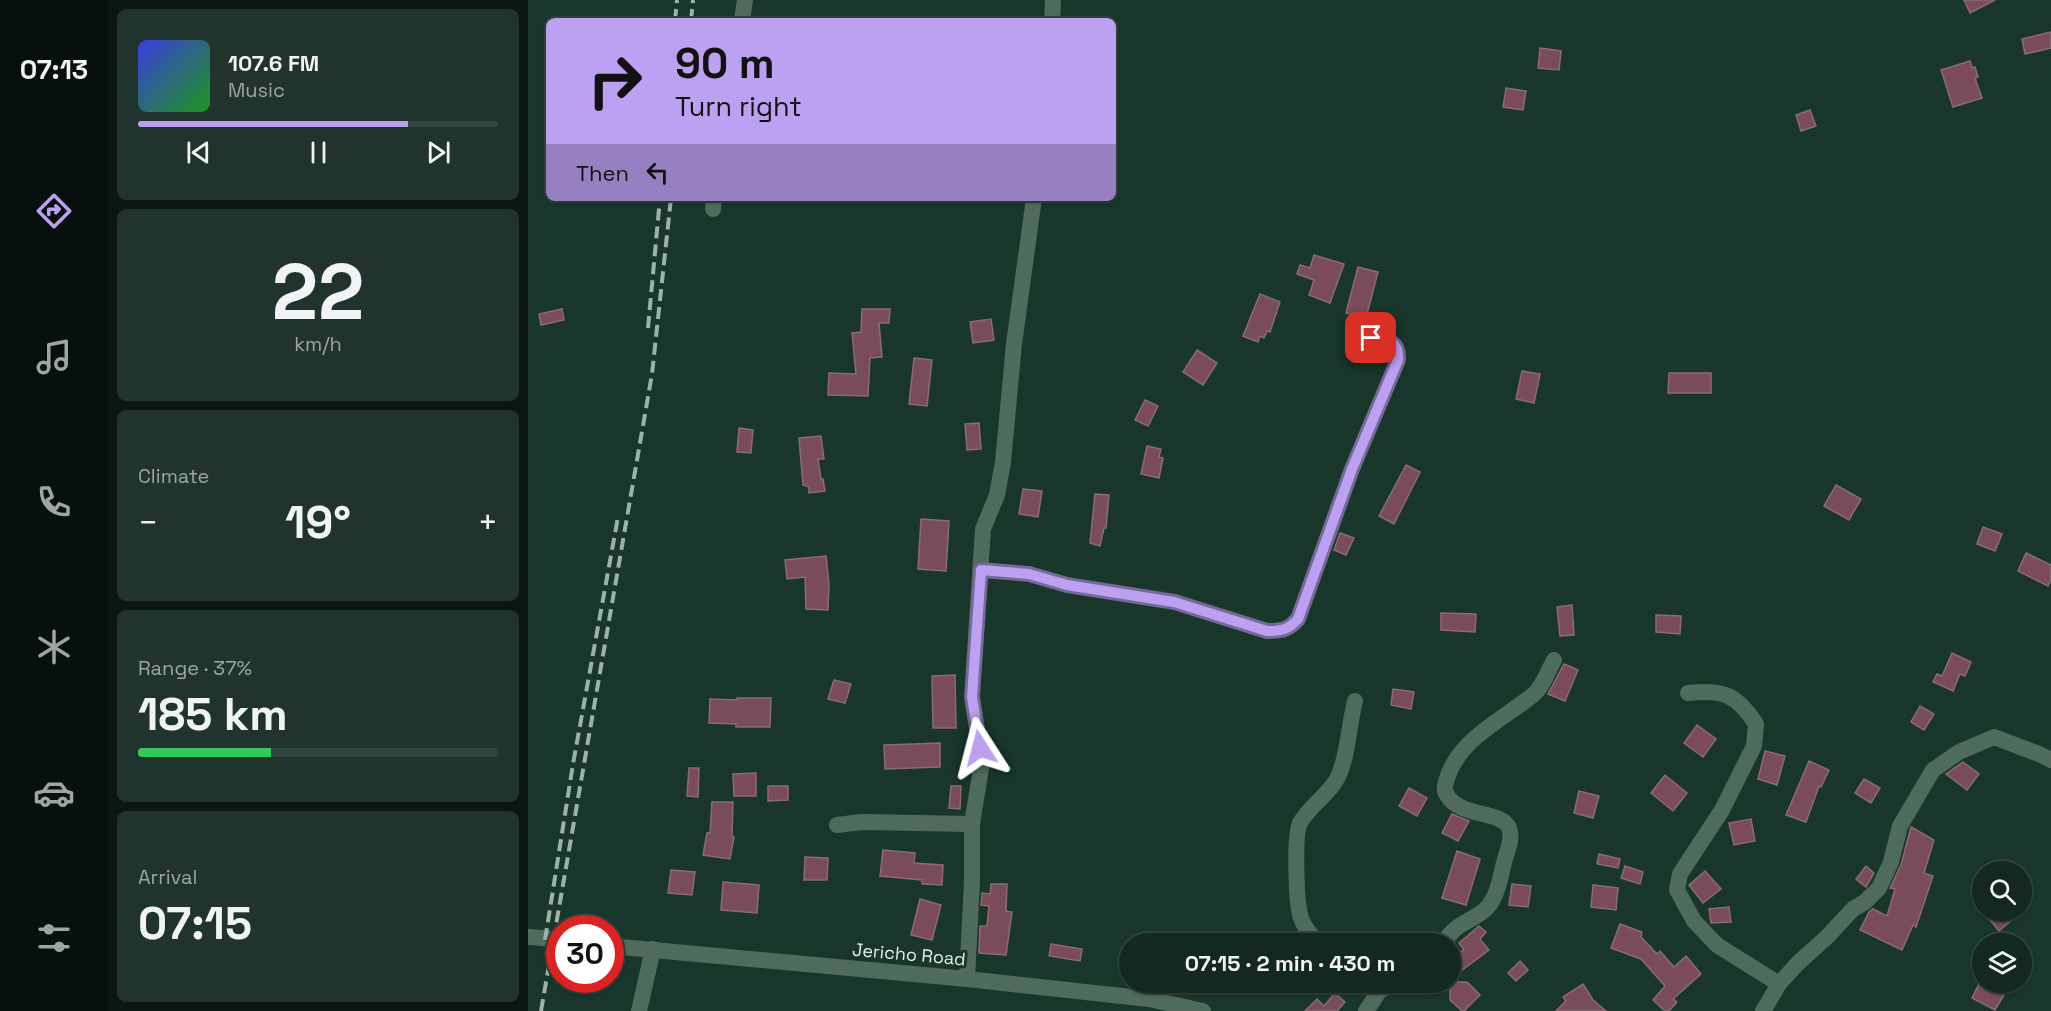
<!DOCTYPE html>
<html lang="en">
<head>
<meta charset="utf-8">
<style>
	body { margin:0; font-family:"Space Grotesk",sans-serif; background:#20342d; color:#f1f3f6; height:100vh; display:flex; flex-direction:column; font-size:22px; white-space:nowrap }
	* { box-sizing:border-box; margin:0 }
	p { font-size:20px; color:#9da6a5 }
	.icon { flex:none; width:33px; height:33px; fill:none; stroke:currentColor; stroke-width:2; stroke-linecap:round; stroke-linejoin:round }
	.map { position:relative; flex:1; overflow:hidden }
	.panel { display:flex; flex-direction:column; gap:9px; padding:9px; background:#0a1612; width:420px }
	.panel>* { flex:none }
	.banner { position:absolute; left:18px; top:18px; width:570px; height:183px; border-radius:9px; box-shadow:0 2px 4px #0004,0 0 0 2px #32443e; background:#bca0f2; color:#111; overflow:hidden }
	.tools { position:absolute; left:1444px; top:861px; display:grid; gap:12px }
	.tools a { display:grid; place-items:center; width:60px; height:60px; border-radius:50%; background:#132820; box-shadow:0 2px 4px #0004,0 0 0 2px #32443e; font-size:30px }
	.speed { position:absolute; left:18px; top:915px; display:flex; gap:12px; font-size:30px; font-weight:700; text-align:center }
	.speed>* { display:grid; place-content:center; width:78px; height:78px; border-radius:50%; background:#132820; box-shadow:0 2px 4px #0004,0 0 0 2px #32443e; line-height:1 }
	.speed .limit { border:9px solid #d22; background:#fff; color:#111 }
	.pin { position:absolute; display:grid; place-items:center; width:51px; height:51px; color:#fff; margin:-26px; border-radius:12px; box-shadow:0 3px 9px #0006 }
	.me { position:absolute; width:66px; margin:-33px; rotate:351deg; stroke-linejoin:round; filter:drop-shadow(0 0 4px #0008) }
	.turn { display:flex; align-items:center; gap:21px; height:126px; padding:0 30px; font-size:27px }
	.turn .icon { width:78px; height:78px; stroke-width:2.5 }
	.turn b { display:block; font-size:42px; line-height:51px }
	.then { display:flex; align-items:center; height:57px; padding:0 30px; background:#0003; gap:12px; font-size:22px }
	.big { font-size:45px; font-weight:600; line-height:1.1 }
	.panel .tile { flex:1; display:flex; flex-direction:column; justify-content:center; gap:9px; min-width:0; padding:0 21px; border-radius:9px; background:#20342d }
	.panel .dial { align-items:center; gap:0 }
	.dial b { font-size:78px; line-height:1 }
	.song { display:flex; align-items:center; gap:18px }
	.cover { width:72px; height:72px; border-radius:9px; background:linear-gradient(135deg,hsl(240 70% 55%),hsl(120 70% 35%)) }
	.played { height:6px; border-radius:3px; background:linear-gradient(90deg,#bca0f2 75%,#32443e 75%) }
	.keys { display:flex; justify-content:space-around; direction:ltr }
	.heat { display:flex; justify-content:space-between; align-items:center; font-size:33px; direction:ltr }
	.charge { height:9px; border-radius:4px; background:linear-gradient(90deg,#34c759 37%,#32443e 0) }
	.trip { position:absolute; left:591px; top:933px; width:342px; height:60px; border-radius:30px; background:#132820; box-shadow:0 2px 4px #0004,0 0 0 2px #32443e; font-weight:600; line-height:60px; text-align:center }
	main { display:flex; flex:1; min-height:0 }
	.menu { display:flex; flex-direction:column; width:108px; justify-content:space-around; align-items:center; background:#08100d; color:#9da6a5 }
	.menu .icon { width:42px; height:42px }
	.menu .active { color:#bca0f2 }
	.menu b { font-size:27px; color:#f1f3f6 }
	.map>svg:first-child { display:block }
	.building { fill:#7a4b58; stroke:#8a6b73; stroke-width:1.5 }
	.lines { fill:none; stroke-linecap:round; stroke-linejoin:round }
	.minor { stroke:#4e6b5e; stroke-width:16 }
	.rail { stroke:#9db1a8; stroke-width:4; stroke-dasharray:12 6; stroke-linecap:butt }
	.route-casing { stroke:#7a689d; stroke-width:15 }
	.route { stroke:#bca0f2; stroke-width:10 }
	.labels { text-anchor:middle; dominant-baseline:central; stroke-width:6; stroke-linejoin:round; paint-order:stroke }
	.street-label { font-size:18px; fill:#e0f0e8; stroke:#19362a }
</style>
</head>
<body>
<main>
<nav class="menu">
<b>07:13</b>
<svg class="icon active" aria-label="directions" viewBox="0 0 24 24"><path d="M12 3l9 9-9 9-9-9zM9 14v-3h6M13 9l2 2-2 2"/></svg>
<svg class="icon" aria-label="music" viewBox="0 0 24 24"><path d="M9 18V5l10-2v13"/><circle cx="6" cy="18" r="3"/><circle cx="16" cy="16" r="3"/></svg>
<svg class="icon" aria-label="phone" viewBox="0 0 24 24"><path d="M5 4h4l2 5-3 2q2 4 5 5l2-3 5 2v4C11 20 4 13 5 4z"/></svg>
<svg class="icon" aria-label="climate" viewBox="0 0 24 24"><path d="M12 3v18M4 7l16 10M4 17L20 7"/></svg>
<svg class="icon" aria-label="car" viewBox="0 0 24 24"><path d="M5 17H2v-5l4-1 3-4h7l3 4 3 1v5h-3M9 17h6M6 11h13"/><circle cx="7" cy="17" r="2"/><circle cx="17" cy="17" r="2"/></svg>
<svg class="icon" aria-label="filters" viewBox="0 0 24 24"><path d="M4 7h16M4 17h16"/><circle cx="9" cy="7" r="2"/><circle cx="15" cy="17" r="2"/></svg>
</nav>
<section class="panel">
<div class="tile">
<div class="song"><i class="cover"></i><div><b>107.6 FM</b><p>Music</p></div></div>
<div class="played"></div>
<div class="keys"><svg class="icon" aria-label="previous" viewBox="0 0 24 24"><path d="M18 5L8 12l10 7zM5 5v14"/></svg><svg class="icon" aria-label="pause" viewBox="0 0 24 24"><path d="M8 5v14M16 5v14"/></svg><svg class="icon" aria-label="next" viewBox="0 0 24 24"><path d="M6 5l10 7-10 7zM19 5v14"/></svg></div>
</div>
<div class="tile dial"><b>22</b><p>km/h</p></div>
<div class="tile"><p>Climate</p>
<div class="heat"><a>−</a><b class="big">19°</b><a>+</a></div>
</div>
<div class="tile"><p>Range · 37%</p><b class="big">185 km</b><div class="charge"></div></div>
<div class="tile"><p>Arrival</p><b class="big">07:15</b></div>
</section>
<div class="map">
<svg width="1523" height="1011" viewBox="0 0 1523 1011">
	<rect width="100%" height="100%" fill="#19362a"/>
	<!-- building -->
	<g class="building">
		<path d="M1436,0H1467L1442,13Z"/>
		<path d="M1523,32V48L1497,54L1494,39Z"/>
		<path d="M1012,48L1033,51L1031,70L1010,68Z"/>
		<path d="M1442,61L1444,68L1447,67L1450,77L1447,78L1454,98L1425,107L1413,70Z"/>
		<path d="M978,88L998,91L995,110L975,107Z"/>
		<path d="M1282,110L1288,126L1273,131L1268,115Z"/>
		<path d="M786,255L816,264L802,303L781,295L786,280L769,274L772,265L782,268Z"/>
		<path d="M830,267L850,272L838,318L818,313Z"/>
		<path d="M732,294L752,302L742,332L739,331L736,338L732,336L730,342L715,336Z"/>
		<path d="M34,309L36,320L13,325L11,314Z"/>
		<path d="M334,309H362L361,323H351L354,357L342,358L340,396L300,395L301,373L328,374L324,333L333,332Z"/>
		<path d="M463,319L466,340L445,343L442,322Z"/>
		<path d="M669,350L689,363L675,385L655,372Z"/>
		<path d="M386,358L404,360L399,406L381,404Z"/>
		<path d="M994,371L1012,374L1006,403L988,399Z"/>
		<path d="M1141,373H1183V393H1140Z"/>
		<path d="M617,400L630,406L620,426L607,420Z"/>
		<path d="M451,423L453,449L439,450L437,424Z"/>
		<path d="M211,428L225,430L223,453L209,452Z"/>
		<path d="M293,436L296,459H290L293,479H295L297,491L281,493V487L275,485L271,438Z"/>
		<path d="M619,446L633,449L631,457L635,458L631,478L613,474Z"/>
		<path d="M878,465L892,472L866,524L851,516Z"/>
		<path d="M1308,485L1333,499L1321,520L1296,506Z"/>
		<path d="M495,489L514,491L510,517L491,514Z"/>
		<path d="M567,494L581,495L578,528H576L572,546L562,543Z"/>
		<path d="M393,519L421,521L418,571L390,569Z"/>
		<path d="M1455,527L1474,534L1467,551L1449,544Z"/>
		<path d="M812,533L826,538L818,555L806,550Z"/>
		<path d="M1498,553L1523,565V580L1520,586L1490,571Z"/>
		<path d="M298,556L301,584L300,610L278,609L277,577L259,579L257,560Z"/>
		<path d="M1044,605L1046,635L1032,636L1029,607Z"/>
		<path d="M913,613L948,614L947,632L913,630Z"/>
		<path d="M1128,615L1153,616L1152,634L1128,632Z"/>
		<path d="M1424,653L1443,662L1437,676L1432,674L1425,691L1405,682L1409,674L1414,676Z"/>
		<path d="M1036,664L1050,670L1037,701L1020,694Z"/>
		<path d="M427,675L428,728H405L404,676Z"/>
		<path d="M306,680L323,684L317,703L300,699Z"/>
		<path d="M865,689L886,692L883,709L863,705Z"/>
		<path d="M209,698H243L242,727H208V724L181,723L182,699L209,700Z"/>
		<path d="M1392,706L1406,714L1396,730L1383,722Z"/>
		<path d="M1169,725L1188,739L1175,757L1156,743Z"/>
		<path d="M412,743V767L357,769L356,745Z"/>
		<path d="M1237,751L1257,756L1249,785L1230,779Z"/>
		<path d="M1281,761L1301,770L1293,787L1291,786L1278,822L1258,815Z"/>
		<path d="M1435,762L1451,774L1439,790L1418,774Z"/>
		<path d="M161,768H171L170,797L159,796Z"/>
		<path d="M228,773V796H206L205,774Z"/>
		<path d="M1137,775L1159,793L1145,811L1123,793Z"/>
		<path d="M1336,779L1352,788L1343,803L1327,793Z"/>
		<path d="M240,786H260V800L240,801Z"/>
		<path d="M423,786H433L432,809L421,808Z"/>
		<path d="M881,788L899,798L889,816L871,806Z"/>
		<path d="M1051,791L1071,796L1065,818L1046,813Z"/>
		<path d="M184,802H205L204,836L206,837L202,859L175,855L179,833H182Z"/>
		<path d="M924,814L941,821L930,841L914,833Z"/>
		<path d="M1223,819L1227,841L1206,845L1201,823Z"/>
		<path d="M1383,827L1406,840L1396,873L1405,876L1388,927L1385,925L1374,950L1332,930L1341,912L1345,909L1359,916L1367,889L1362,888L1373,865Z"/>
		<path d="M355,850L387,853L386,863L415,865L414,885L394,884V880L352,876Z"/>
		<path d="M929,851L952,859L938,905L914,898Z"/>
		<path d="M1071,854L1092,859L1090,868L1069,864Z"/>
		<path d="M277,857L300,858L299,880H276Z"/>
		<path d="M1097,866L1115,872L1112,884L1093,878Z"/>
		<path d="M1338,866L1346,873L1338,887L1328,879Z"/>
		<path d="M143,870L167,872L164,895L140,893Z"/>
		<path d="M1177,871L1193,889L1175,903L1161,885Z"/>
		<path d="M195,882L231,885L229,913L193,910Z"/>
		<path d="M463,884H479L478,911L484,912L478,955L451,953L452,926H459L461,906L453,905L454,893L462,894Z"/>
		<path d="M984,884L1003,886L1000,907L981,905Z"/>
		<path d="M1065,885L1090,888L1088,910L1063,907Z"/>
		<path d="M392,899L413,905L404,940L383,935Z"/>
		<path d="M1201,907L1203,922L1183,923L1181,909Z"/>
		<path d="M1454,910H1476L1484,920L1471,931Z"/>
		<path d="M1092,924L1114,932L1113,937L1129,954L1132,951L1146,967L1158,956L1173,974L1145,999L1149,1002L1141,1011H1137L1125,1000L1137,986L1113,959L1083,948Z"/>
		<path d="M951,926L958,932L952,939L961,950L922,979V959L936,950L931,943Z"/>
		<path d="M523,944L554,949L552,961L521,956Z"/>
		<path d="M992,961L1000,970L988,981L980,973Z"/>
		<path d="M922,982H939L952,995L936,1011H934L922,1000Z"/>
		<path d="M1452,982L1476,995L1467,1010L1444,998Z"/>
		<path d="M1055,984L1065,1000L1078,1011H1028L1038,1001L1035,997Z"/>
		<path d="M807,993L817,1002L809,1011H777L789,999L796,1006Z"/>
	</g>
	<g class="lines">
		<!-- minor -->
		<g class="minor">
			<path d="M214,21L217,0"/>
			<path d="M524,21L525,0"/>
			<path d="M185,209L186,198"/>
			<path d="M453,570L501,574L539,585L647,602L739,631C754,631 760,630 770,619L824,469L870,360C871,341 860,339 843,338"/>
			<path d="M1160,693C1196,689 1209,695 1228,724L1226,746L1194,810L1152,874L1149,890L1166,921L1189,945L1251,984"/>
			<path d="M309,825L334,822L444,824"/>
			<path d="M0,937L15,938L32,942"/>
			<path d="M792,944C783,936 777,929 773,918C768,905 766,834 772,823C782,805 801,795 810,777C820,756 821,724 827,701"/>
			<path d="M914,944C918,939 922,934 926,930C939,919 958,915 965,899C972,887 973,872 977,859C980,849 985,838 981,828C974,811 935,817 921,798C918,794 916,791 917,786C926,741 973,721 1005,695C1015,687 1020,671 1026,660"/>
			<path d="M82,946L439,979L621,999L675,1011"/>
			<path d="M439,979L444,882V824L454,762L444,697L455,529L469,495L475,462L486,344L506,198"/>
			<path d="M852,990L876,982"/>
			<path d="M111,1011L125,949"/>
			<path d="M838,1011L852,990L846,982"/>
			<path d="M1235,1011L1251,984L1270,963L1299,937L1325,909L1337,902L1351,888L1363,862L1372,826L1405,770L1431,752L1466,737L1511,754L1523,760"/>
		</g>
		<!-- rail -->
		<g class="rail">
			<path d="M147,21L149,0"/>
			<path d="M163,21L165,0"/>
			<path d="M120,328L132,198"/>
			<path d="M17,940L45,764L90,517"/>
			<path d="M13,1011L124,374L143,198"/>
		</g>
	</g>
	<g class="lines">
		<defs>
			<path id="route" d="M452,748L444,697L453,570L501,574L539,585L646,602L739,631C754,631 760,630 770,619L824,469L870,360C871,341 861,339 843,338"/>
		</defs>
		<!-- route casing -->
		<use href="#route" class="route-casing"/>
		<!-- route -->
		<use href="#route" class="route"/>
	</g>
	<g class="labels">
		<!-- street labels -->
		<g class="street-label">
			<text transform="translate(381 954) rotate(5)">Jericho Road</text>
		</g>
	</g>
</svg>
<div class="tools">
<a><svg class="icon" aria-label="search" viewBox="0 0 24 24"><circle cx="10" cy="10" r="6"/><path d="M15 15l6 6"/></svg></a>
<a><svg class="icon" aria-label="layers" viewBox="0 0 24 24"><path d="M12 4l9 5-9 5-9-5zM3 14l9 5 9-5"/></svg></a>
</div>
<div class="speed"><div class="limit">30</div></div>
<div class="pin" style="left:843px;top:338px;background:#d93025"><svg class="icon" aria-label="arrive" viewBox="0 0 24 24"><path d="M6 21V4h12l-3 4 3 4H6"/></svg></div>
<svg class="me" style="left:452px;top:748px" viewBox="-20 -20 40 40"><path d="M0-17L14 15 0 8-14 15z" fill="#bca0f2" stroke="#fff" stroke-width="4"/></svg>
<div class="trip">07:15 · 2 min · 430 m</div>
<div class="banner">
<div class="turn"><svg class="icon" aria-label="right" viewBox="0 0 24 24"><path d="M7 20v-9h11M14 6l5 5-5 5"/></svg><div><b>90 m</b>Turn right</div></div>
<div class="then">Then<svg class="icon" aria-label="left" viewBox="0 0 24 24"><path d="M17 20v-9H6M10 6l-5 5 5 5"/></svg></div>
</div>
</div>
</main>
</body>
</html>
